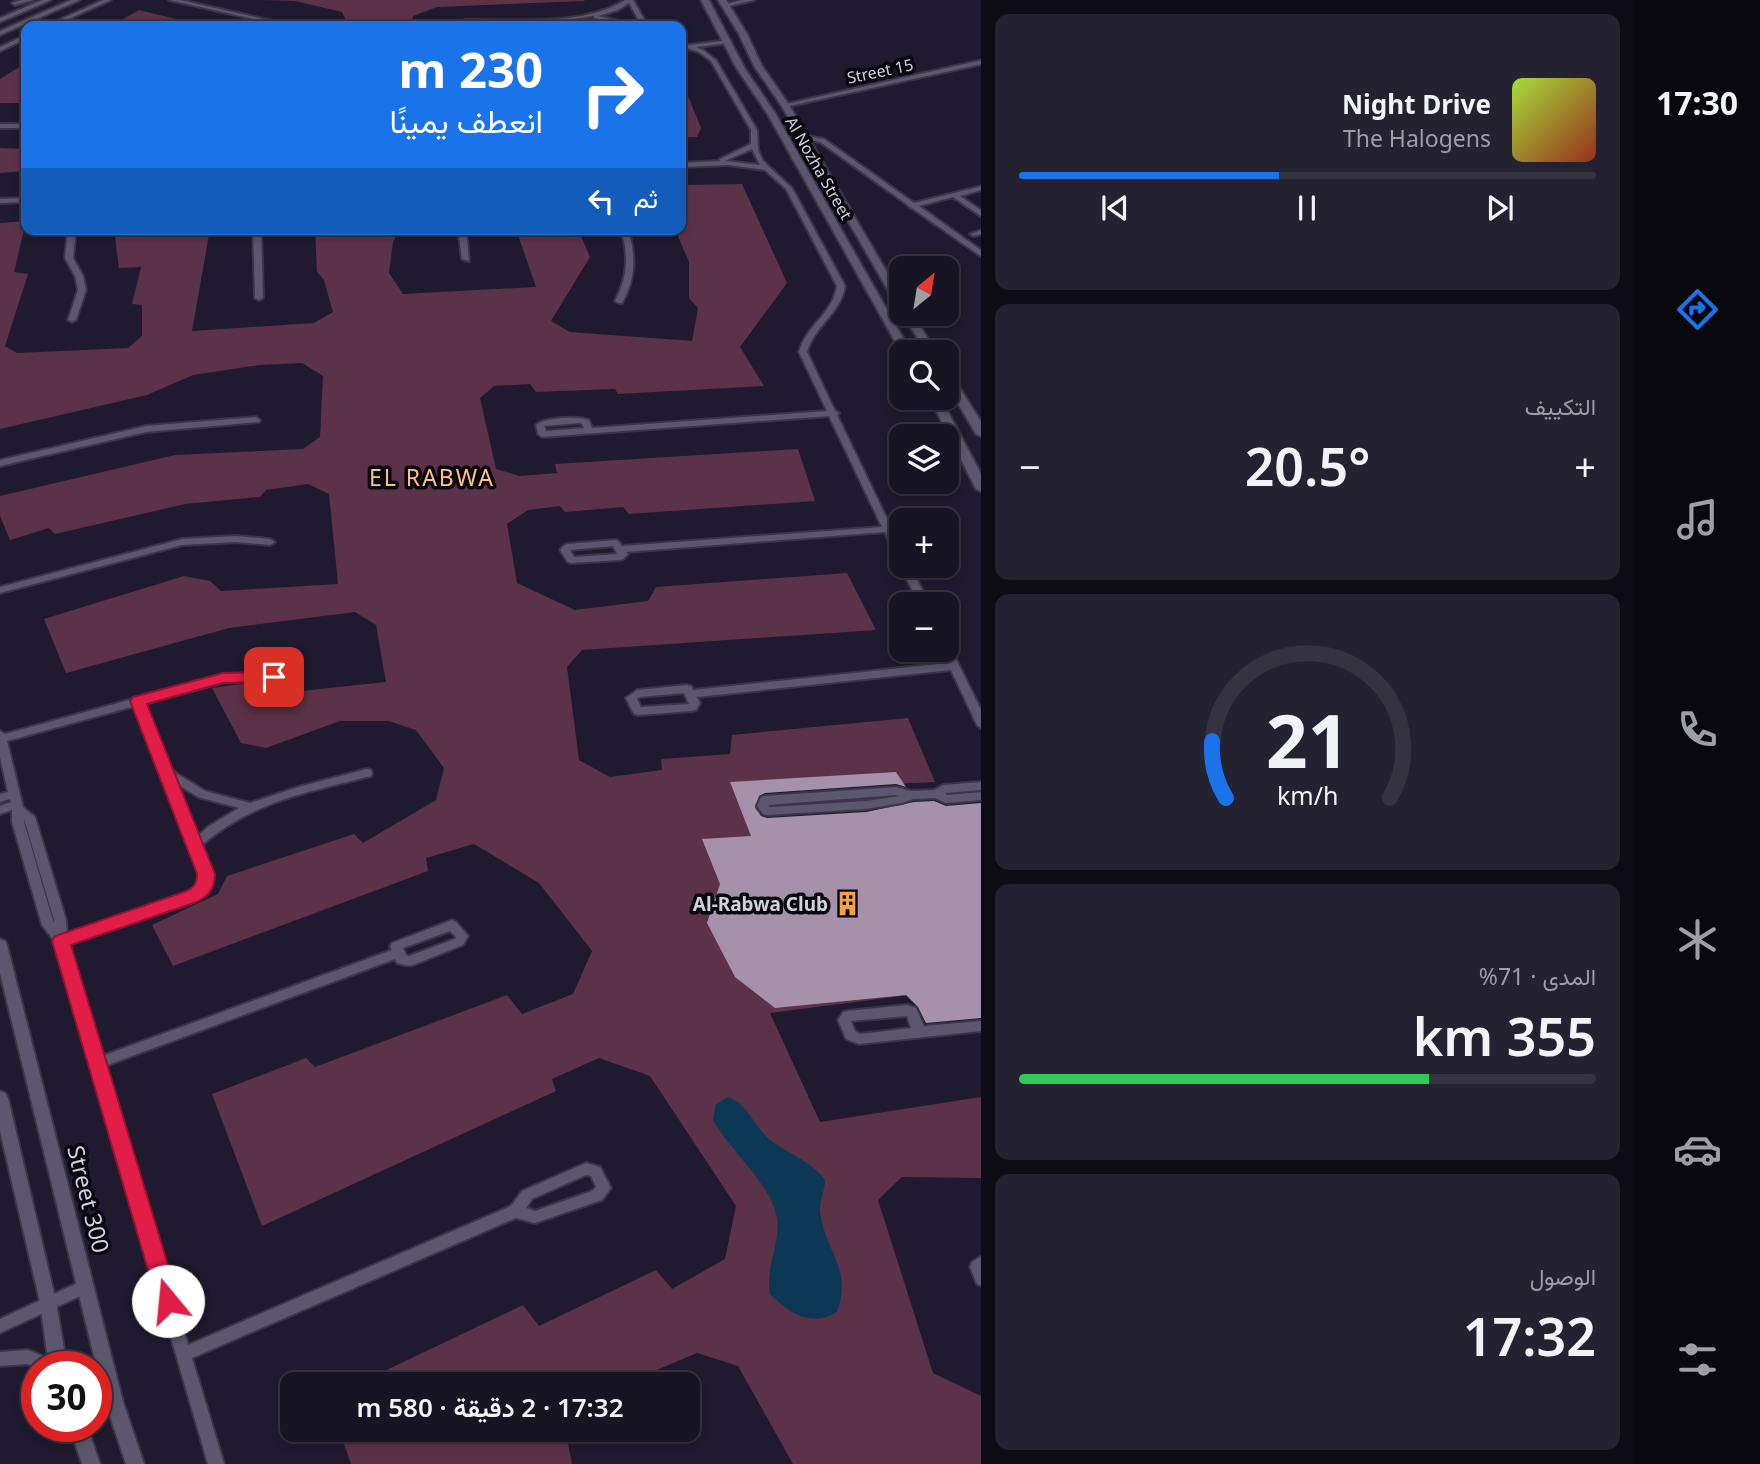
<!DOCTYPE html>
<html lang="ar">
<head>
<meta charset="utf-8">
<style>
	body { margin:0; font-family:"Noto Sans",Vazirmatn,sans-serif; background:#242130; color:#f1f3f6; direction:rtl; height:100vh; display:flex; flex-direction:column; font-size:26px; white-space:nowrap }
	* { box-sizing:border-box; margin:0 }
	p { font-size:23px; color:#9e9ea6 }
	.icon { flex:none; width:38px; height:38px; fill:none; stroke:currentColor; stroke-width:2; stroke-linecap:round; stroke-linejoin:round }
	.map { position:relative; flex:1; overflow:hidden; direction:ltr }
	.drawer { display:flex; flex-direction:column; gap:14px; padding:14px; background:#0d0b13; width:653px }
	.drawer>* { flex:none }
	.top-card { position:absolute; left:21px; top:21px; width:665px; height:214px; border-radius:14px; box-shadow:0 4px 10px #0003,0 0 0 2px #363341; direction:rtl; background:#1a73e8; color:#fff; overflow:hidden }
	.needle { width:46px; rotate:30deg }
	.tools { position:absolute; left:889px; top:256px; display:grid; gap:14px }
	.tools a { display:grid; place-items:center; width:70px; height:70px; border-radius:14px; background:#171423; box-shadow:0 4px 10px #0003,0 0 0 2px #363341; font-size:35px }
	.speed { position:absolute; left:21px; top:1351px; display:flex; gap:14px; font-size:35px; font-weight:700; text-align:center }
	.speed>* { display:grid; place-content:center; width:91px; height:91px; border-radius:50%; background:#171423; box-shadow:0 4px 10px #0003,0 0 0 2px #363341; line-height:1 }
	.speed .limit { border:10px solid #d22; background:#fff; color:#111 }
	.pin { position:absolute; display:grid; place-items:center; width:60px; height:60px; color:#fff; margin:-30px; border-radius:14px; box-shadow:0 4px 10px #0006 }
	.me { position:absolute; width:77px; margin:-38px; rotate:343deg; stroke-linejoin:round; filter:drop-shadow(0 0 5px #0008) }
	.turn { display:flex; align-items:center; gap:24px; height:147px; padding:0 28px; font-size:32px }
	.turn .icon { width:91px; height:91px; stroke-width:2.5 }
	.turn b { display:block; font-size:49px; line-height:60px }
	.then { display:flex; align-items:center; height:66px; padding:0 28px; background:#0003; gap:14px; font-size:26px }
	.big { font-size:52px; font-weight:600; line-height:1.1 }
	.drawer .widget { flex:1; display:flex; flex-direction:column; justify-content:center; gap:10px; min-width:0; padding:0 24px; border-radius:14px; background:#242130 }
	.drawer .dial { align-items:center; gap:0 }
	.dial svg { height:182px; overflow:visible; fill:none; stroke:#363341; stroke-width:7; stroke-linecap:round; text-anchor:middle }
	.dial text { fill:#f1f3f6; stroke:none }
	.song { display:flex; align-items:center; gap:21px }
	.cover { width:84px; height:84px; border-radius:10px; background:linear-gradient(135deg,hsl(80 70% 55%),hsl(10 70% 35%)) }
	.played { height:7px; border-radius:4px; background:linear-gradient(90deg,#1a73e8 45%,#363341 45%) }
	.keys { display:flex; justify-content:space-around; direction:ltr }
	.heat { display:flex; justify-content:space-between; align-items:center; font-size:38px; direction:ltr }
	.charge { height:10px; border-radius:5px; background:linear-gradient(90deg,#34c759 71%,#363341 0) }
	.trip { position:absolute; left:280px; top:1372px; width:420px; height:70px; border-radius:14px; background:#171423; box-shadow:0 4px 10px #0003,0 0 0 2px #363341; font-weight:600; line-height:70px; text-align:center; direction:rtl }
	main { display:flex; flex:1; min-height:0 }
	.tabs { display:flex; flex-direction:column; width:126px; justify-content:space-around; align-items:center; background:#09080e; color:#9e9ea6 }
	.tabs .icon { width:49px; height:49px }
	.tabs .on { color:#1a73e8 }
	.tabs b { font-size:32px; color:#f1f3f6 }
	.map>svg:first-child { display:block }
	.green { fill:#5c3249 }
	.water { fill:#0c3855 }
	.building { fill:#a591a9 }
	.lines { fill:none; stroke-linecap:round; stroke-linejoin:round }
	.minor-casing { stroke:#3a3646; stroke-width:4 }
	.tertiary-casing { stroke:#3a3646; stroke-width:4 }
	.secondary-casing { stroke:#3a3646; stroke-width:4 }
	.minor { fill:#5c566f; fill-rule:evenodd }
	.tertiary { fill:#5c566f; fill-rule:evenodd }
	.secondary { fill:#5c566f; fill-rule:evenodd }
	.route { fill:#e11d48; stroke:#92132f; stroke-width:2 }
	.labels { text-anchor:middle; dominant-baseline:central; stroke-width:7; stroke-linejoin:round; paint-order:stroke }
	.far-street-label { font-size:16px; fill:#d3d0df; stroke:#09070f }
	.poi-label { font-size:19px; font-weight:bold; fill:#d3d0df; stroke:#09070f; text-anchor:end }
	.quarter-label { font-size:23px; letter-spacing:2px; fill:#fcc187; stroke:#09070f }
	.near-street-label { font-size:23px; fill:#d3d0df; stroke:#09070f }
</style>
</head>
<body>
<main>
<nav class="tabs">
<b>17:30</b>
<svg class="icon on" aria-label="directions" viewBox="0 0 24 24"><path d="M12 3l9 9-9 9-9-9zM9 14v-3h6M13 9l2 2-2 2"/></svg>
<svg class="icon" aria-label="music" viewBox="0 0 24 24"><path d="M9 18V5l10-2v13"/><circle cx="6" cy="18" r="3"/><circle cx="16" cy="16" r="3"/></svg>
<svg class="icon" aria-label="phone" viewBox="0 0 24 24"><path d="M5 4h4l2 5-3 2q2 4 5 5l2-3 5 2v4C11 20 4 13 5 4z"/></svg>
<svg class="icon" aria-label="climate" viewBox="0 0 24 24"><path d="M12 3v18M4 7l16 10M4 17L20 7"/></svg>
<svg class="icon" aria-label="car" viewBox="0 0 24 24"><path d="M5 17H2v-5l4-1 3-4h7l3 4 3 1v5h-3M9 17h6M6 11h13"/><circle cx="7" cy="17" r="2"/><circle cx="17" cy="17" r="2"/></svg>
<svg class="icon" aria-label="filters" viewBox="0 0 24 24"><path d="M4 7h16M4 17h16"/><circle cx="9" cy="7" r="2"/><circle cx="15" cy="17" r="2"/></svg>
</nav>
<section class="drawer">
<div class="widget">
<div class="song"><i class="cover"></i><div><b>Night Drive</b><p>The Halogens</p></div></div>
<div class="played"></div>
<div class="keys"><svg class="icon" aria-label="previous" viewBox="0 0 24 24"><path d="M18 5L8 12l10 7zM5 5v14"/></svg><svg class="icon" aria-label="pause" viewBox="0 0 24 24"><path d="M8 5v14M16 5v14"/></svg><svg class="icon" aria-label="next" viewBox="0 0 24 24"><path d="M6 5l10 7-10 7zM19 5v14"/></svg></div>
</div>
<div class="widget"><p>التكييف</p>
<div class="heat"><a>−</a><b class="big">20.5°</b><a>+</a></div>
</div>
<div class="widget dial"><svg viewBox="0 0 100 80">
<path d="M14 69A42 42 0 1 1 86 69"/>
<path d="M14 69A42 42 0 0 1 8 44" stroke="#1a73e8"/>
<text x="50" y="56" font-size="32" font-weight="700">21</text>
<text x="50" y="72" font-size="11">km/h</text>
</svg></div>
<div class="widget"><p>المدى · 71%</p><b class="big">355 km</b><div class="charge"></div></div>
<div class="widget"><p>الوصول</p><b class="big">17:32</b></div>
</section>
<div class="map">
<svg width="982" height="1464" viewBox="0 0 982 1464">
	<rect width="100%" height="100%" fill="#1f1a2f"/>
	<!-- green -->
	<g class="green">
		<path d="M262,0H584L585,1L437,7L413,16L410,26H349L342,12L295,1Z"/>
		<path d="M139,10L204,26L113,25Z"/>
		<path d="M26,63V103H0V79Z"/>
		<path d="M681,79L701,128L697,137H681Z"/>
		<path d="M0,148L26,149V171L0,173Z"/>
		<path d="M742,184L787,283L740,347L764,386L618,394L615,389L536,392L530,384L494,386L480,398L496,469L520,476L557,473L555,464L798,449L815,501L629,514L623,507L565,512L560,506L528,510L507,524L517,583L575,610L648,601L656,587L847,573L876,630L582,650L567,667L579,760L610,777L662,770L661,759L730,754L732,735L908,718L935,782L894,784L878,777L766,790L757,803L766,834L918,994L770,1013L820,1122L981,1097V1178L902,1177L878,1200L933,1373L981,1396V1464H793L738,1366L697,1353L633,1380V1384H357L523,1305L539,1326L656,1270L672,1289L725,1259L736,1206L650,1076L599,1058L552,1079L556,1091L262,1226L212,1094L306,1058L315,1067L507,995L522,1014L573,994L592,951L539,883L474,844L426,858L428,871L173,966L152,925L218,894L227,876L354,834L363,843L436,800L444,768L416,730L389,721H340L266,748L241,743L212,688L249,683L253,696L386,682L376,625L355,612L229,628L66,673L44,619L184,576L210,581L221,591L338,584L329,494L308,484L266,490L260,497L185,504L55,534L49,528L10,540L0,516V496L175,455L303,449L320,437L323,376L302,363L260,365L193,375L147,395L0,429V223L26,221L14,272L28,274L5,346L17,353L128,348L142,336V305L132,304L141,267L119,268L114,229H210L192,331L314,323L333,312L324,280L317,272L315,229H400L393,242L389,273L403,294L536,287L516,229H578L590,257L551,321L570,332L692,341L698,308L689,298V262L675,229H681V185Z"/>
		<path d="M339,1430H584L567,1438L572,1464H351Z"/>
	</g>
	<!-- water -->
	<path class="water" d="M728,1097C748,1104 753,1125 769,1139C788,1154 810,1160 825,1180C825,1191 819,1201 820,1212C825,1251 853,1270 837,1312C811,1328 789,1313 770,1294C765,1267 780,1246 777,1219C773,1186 730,1151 713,1120L716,1104Z"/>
	<!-- building -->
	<path class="building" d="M896,772L906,787L896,784L765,793L759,796L755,808L761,816L767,818L866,812L914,802L934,801L946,806L981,803V1018L926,1023L918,1007L906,995L775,1008L735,977L707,923L720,884L702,839L751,836L730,782Z"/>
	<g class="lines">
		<defs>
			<g id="minor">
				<path d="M22,0H33L15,5L12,3Z"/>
				<path d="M103,0H111L53,26H46Z"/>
				<path d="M169,0H180L295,26H285Z"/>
				<path d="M625,0H633L648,26H642L629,3L618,10L598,16L640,26H630L594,18V16L552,22L465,24L462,22L465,20C514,19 583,27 625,0Z"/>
				<path d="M742,0H754L725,7L722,5Z"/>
				<path d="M26,35V39L0,51V47Z"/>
				<path d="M729,40L731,41V43L696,47L703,50L716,60L757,130L758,150L763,161L792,188L845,286C841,313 814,326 807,352L835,411L839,413L837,415L901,548V560L896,557L885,532L626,552L628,554L623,559L620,560L571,563L568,562L560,550L565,545L568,544L615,540L618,541L622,546L882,527L829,416L542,437L538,434L536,425C545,417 578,416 589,420L592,428L827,411L799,352C806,326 833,313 837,286L786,189L765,170L728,165L681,167V163L720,161V159L751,144V130L711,61L699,52L681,46V42L689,45ZM752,149L760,165L725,161ZM580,423L582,424L584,428L546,431L544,426ZM613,546L617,554L574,557L570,550Z"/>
				<path d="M982,60V64L785,107L782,105Z"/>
				<rect x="0" y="124" width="26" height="4"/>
				<path d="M801,135L824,139L914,203L982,186V190L960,196L982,211V217L953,197L919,206L982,251V257L912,208L909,207L908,205L820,142L799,138L798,137Z"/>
				<path d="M26,198V202L0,203V199Z"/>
				<path d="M68,229H76L73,258L83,276L86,290L76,320L72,322L68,320L78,290L75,276L65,258Z"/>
				<path d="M253,229H261L263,298L259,300L255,298Z"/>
				<path d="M458,229H466L469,261L462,259Z"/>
				<path d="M621,229H628C636,256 636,278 622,303H619L615,301C628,276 629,256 621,229Z"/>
				<path d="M982,230V234L974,236L970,234Z"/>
				<path d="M256,417L260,420L259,422L146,432L0,466V460L146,426Z"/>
				<path d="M236,536L270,539L275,542L270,545L236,542L182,545L0,593V587L182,539Z"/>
				<path d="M901,564V565H910L929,604H919L900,565Z"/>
				<path d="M947,646L951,649L982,712V729L977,725L951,670L697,697L700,703L696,710L692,711L638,715L634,714L626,698L637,690L687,685L691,686L693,690L948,663L941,649H947ZM684,693L689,704L641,707L637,699L639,697Z"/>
				<path d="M274,673L301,679L302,682L297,686L274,681L224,682L144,704L171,770L205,791L250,803L298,787L367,769L371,770L372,773L371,776L367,777C305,793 251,802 201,846C210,870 221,888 191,901L68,944L102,1056L392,950L390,946L392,943L452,920L456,922L468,936L463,945L413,965C407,967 402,964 397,963L395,959L105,1066L188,1345L511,1206L522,1191L586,1163L600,1167L611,1188L602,1200L535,1223L516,1218L192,1358L224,1464H208L92,1068L90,1064L91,1062L56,943L42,925L12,822V810L0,814V806L11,802L10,799L0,802V794L8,792L0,757V731L5,734L224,674ZM135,706L200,874C200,886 194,890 183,895L67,934L66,920L35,817L23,807L7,741ZM176,783L198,797L239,808L209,826L197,837ZM24,819L54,920V924L24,822ZM450,931L456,937L455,939L409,956L406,955L403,948ZM586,1175L591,1176L596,1187L592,1191L535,1211L526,1208L532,1199Z"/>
				<path d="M982,782V790L945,793L947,795L982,792V800L946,803L935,798L913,799L902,803L866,809L767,815L763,814L757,806L761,797L765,796L896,787L911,791L934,790L943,785ZM896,795L899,796L866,801L770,807L768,805Z"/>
				<path d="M907,1005L916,1008L924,1026L982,1021V1031L859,1044L846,1039L838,1020L843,1012L847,1011ZM907,1016L911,1028L860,1034L855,1031L851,1021Z"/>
				<path d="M982,1256V1286L977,1284L970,1267L972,1262Z"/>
				<path d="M86,1279L91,1281L93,1286L91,1291L0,1333V1319Z"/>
				<path d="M28,1350L58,1362L60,1367L37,1368L28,1364L0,1366V1352Z"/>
			</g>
			<g id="tertiary">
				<path d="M42,0H51L0,22V18Z"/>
				<path d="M71,0H80L0,35V31Z"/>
				<path d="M0,939L5,941L7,945L123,1402L144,1464H126L109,1413L96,1419V1401L104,1397L0,973Z"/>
				<path d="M0,1091L5,1093L8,1098L56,1302L67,1367H49L40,1302L0,1131Z"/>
				<path d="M69,1426H87L100,1464H82Z"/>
			</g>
			<g id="secondary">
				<path d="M701,0H709L745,69L775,113L911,352H901L767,113L737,69Z"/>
				<path d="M718,0H726L747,34L762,66L789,105L901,296V307L896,304L781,105L754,66L739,34Z"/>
				<path d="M902,313H912L936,352H926Z"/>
				<path d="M947,373L952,376L982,423V437L976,434L947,385Z"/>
				<path d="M929,397H940L982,476V492L976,489Z"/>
			</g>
		</defs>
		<!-- minor casing -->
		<use href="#minor" class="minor-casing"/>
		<!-- tertiary casing -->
		<use href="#tertiary" class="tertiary-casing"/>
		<!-- secondary casing -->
		<use href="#secondary" class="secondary-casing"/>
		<!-- minor -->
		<use href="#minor" class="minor"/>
		<!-- tertiary -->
		<use href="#tertiary" class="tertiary"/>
		<!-- secondary -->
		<use href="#secondary" class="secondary"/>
	</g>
	<!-- route -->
	<path class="route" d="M274,672L279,673L281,677L279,681L223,683L147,704L215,874C215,890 208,897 194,903L71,945L179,1301L176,1309L168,1312L160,1309L157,1301L52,941L55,936L181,893C192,889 197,886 197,874L130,701L133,697L223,673Z"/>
	<!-- icons -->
	<defs>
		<symbol id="building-bare" viewBox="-9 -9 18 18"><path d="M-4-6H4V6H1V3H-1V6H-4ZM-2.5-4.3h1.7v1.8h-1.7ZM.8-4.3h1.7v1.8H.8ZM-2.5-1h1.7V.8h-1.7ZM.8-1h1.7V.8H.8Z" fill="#f5a246" stroke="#09070f" stroke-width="2.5" paint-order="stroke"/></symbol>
	</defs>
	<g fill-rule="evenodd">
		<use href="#building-bare" x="830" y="886" width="35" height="35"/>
	</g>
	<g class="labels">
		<!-- far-street labels -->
		<g class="far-street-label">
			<text transform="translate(880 71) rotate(-12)">Street 15</text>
			<text transform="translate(819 168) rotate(60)">Al Nozha Street</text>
		</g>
		<!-- poi labels -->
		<g class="poi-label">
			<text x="828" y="904">Al-Rabwa Club</text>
		</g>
		<!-- quarter labels -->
		<g class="quarter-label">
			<text x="432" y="477">EL RABWA</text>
		</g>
		<!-- near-street labels -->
		<g class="near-street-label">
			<text transform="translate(89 1199) rotate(76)">Street 300</text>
		</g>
	</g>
</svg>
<div class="tools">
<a><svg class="needle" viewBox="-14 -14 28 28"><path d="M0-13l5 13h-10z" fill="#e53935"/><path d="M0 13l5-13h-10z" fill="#9e9ea6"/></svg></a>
<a><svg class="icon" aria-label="search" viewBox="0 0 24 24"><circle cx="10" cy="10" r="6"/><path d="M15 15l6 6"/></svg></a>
<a><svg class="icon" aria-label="layers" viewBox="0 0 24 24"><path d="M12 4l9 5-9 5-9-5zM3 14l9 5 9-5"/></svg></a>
<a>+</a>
<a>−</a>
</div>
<div class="speed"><div class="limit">30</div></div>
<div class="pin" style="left:274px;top:677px;background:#d93025"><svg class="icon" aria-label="arrive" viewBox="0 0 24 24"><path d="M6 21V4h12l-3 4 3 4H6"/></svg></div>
<svg class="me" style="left:168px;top:1301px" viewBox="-20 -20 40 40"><circle r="19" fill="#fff"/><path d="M0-13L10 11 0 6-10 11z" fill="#e11d48"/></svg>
<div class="trip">17:32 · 2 دقيقة · 580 m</div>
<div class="top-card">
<div class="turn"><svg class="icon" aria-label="right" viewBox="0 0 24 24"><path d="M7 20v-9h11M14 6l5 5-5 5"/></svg><div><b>230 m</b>انعطف يمينًا</div></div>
<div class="then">ثم<svg class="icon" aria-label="left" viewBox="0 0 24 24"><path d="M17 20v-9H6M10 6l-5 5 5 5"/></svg></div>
</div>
</div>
</main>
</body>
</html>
